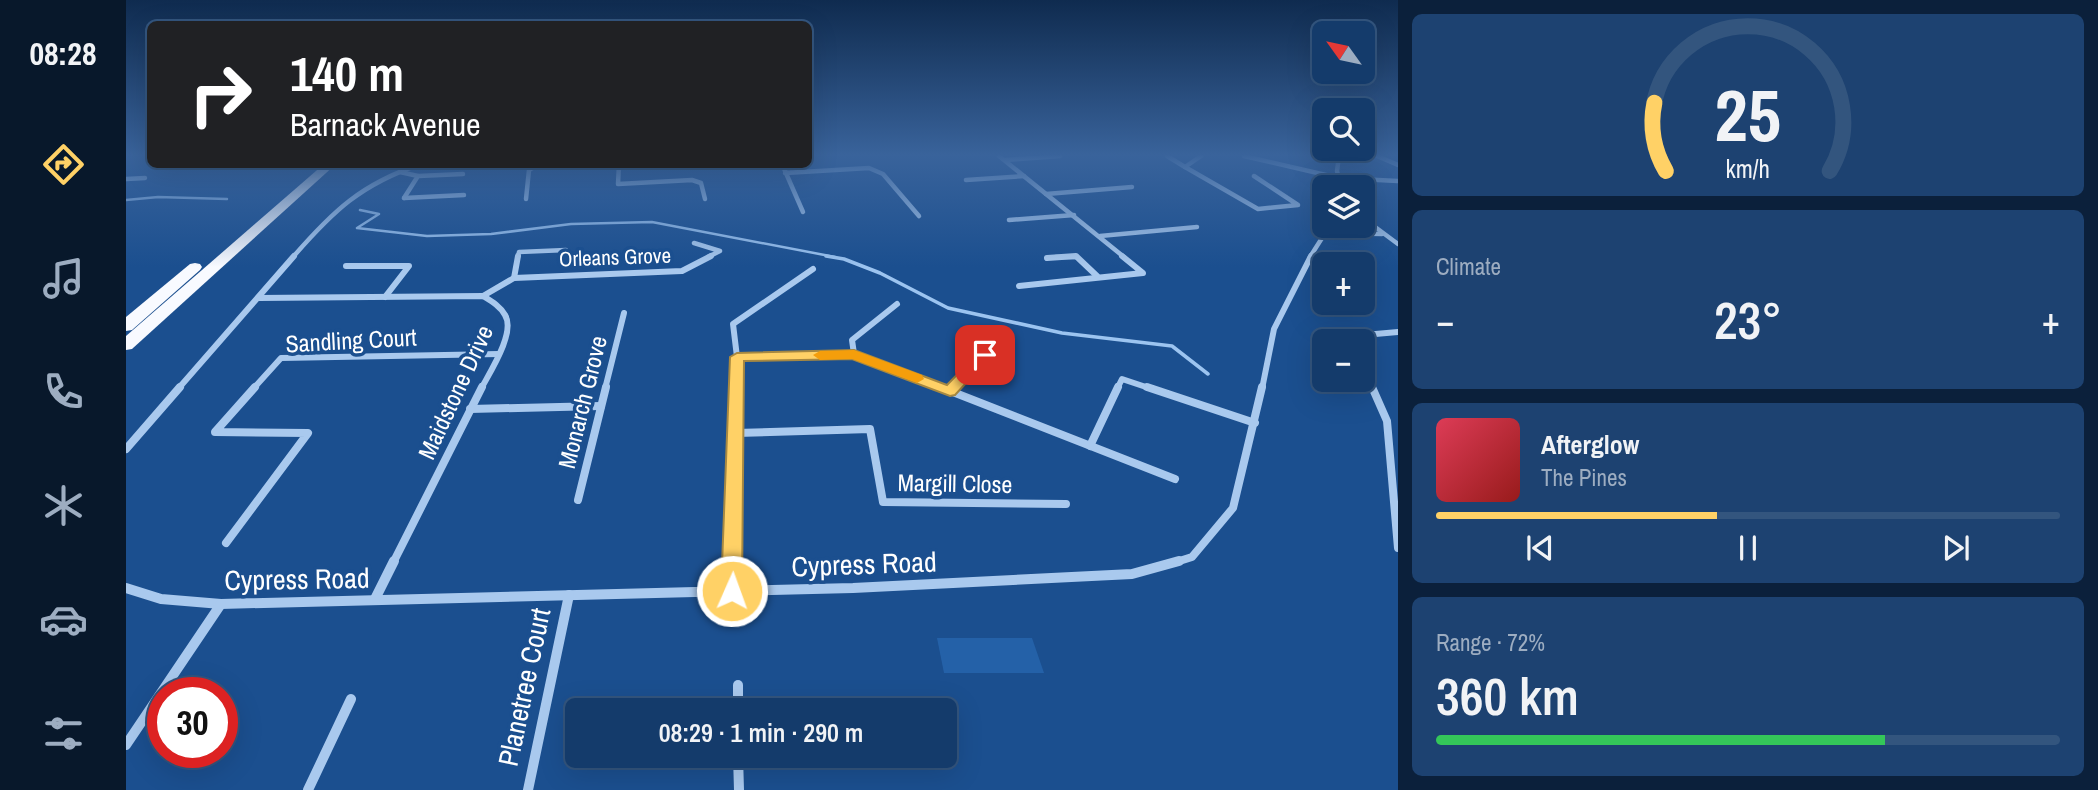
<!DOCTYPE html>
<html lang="en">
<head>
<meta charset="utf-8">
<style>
	body { margin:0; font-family:"Archivo Narrow",sans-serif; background:#1d4271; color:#f1f3f6; height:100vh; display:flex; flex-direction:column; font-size:26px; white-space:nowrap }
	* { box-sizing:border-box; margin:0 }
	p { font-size:23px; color:#9dadc1 }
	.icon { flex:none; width:38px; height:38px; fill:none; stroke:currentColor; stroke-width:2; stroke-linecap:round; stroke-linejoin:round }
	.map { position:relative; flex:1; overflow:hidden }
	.drawer { display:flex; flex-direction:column; gap:14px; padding:14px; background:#0b203b; width:700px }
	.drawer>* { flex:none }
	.hud { position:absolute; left:21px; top:21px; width:665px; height:147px; border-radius:10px; box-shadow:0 7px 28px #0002,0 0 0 2px #33557e; background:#202124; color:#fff; overflow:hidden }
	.needle { width:46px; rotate:303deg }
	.tools { position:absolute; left:1186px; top:21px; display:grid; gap:14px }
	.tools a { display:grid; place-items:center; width:63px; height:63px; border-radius:10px; background:#143b6b; box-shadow:0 7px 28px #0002,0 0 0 2px #33557e; font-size:35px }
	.speed { position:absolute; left:21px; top:677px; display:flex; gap:14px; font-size:35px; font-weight:700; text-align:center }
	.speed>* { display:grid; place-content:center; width:91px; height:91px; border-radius:50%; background:#143b6b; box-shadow:0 7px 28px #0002,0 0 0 2px #33557e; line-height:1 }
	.speed .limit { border:10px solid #d22; background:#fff; color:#111 }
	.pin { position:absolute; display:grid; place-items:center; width:60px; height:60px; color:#fff; margin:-30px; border-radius:14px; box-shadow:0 4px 10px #0006 }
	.me { position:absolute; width:77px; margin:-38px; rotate:2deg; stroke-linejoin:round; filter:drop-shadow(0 0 5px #0008) }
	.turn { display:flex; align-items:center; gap:24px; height:147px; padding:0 28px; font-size:32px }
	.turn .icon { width:91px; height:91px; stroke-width:2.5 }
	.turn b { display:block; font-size:49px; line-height:60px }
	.big { font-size:52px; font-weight:600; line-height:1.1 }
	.drawer .widget { flex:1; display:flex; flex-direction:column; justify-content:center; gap:10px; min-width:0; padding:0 24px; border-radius:10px; background:#1d4271 }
	.drawer .dial { align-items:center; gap:0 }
	.dial svg { height:182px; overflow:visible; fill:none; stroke:#33557e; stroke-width:7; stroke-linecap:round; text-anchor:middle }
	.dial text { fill:#f1f3f6; stroke:none }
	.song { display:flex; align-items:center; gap:21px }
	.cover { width:84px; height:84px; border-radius:10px; background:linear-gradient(135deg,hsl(350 70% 55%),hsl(0 70% 35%)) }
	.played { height:7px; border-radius:4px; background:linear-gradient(90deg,#ffd166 45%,#33557e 45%) }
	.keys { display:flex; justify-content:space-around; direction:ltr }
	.heat { display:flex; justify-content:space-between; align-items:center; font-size:38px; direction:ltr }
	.charge { height:10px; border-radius:5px; background:linear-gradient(90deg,#34c759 72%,#33557e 0) }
	.trip { position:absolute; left:439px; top:698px; width:392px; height:70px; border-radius:10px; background:#143b6b; box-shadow:0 7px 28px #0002,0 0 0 2px #33557e; font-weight:600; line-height:70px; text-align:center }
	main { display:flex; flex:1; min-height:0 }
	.tab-bar { display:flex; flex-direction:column; width:126px; justify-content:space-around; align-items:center; background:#08182b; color:#9dadc1 }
	.tab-bar .icon { width:49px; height:49px }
	.tab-bar .on { color:#ffd166 }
	.tab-bar b { font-size:32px; color:#f1f3f6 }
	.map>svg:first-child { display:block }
	.green { fill:#2461a8 }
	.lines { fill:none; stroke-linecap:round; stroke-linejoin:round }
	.stream-far1 { stroke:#9cc4f0; stroke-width:2.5 }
	.stream { stroke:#9cc4f0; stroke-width:3.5 }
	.minor-far3 { stroke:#a9c9ee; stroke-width:4.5 }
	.minor-far2 { stroke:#a9c9ee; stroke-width:6 }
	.minor-far1 { stroke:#a9c9ee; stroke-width:8 }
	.minor { stroke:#a9c9ee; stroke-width:10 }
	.trunk { fill:#f8faff; fill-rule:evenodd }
	.route { fill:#ffd166; stroke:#a68842; stroke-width:2 }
	.slow { fill:#f59e0b }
	.labels { text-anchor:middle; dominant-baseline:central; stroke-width:7; stroke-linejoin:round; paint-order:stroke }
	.far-street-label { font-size:21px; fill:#fff; stroke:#1b4f8f }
	.street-label { font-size:24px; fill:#fff; stroke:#1b4f8f }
	.near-street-label { font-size:28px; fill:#fff; stroke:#1b4f8f }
</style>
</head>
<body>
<main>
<nav class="tab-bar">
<b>08:28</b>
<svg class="icon on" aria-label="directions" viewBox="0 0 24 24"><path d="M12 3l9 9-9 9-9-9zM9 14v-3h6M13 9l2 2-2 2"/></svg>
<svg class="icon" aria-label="music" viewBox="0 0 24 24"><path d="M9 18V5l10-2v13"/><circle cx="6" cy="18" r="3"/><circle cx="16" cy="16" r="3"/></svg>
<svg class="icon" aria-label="phone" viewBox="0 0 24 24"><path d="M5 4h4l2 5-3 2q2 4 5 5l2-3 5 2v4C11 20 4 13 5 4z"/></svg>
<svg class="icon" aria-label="climate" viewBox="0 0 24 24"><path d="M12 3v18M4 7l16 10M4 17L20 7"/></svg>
<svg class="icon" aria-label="car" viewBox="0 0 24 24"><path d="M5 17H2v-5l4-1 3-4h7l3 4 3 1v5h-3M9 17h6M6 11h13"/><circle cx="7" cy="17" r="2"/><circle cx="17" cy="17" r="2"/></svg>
<svg class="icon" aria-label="filters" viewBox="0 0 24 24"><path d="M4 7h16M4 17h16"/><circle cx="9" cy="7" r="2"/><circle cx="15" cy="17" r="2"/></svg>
</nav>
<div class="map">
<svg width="1272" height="790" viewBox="0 0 1272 790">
	<rect width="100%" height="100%" fill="#1b4f8f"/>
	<!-- green -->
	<path class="green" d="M811,638H906L918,673H818Z"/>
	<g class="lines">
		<!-- stream-far1 -->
		<g class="stream-far1">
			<path d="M0,200L32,197L101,199"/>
			<path d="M234,210L253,214L231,228L301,236L365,234L445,224L526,222L709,257"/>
		</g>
		<!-- stream -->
		<path class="stream" d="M700,256L718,259L754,273L822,308L936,333L1046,346L1082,374"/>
		<!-- minor-far3 -->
		<g class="minor-far3">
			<path d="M873,156L998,257"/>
			<path d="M1041,156L1059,167"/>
			<path d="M1075,156L1059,167L1132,209L1172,205L1128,176"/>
			<path d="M1118,156L1213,178L1272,181"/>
			<path d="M1213,156L1211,171L1215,187"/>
			<path d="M1251,156L1272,165"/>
			<path d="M879,160L934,156"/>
			<path d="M493,164L492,184L566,180L575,183L579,199"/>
			<path d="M656,164L677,212"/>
			<path d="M274,172L292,176L278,198"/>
			<path d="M659,173L743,168L757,174L793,216"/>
			<path d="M292,176L337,174"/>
			<path d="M0,179L19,178"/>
			<path d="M840,180L898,176"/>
			<path d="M920,194L1006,187"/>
			<path d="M278,198L338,195"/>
			<path d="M400,199L403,170L413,164"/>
			<path d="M1237,218L1272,244"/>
			<path d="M883,220L948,215"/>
			<path d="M974,236L1071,227"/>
			<path d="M568,243L594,251L582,257"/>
			<path d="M167,257C207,211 235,184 295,164"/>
			<path d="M392,257L393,252L440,250"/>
			<path d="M930,257H951"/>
			<path d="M1184,257L1196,238L1207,233L1256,234"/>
		</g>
		<!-- minor-far2 -->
		<g class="minor-far2">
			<path d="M921,258L950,256L971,276"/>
			<path d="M220,266H283L259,297"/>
			<path d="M388,278L392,256"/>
			<path d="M893,286L1017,273L996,256"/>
			<path d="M357,296L388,278L556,271L585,256"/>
			<path d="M133,298L357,296C365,301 374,306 379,315C390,332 364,372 355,389"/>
			<path d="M1225,341L1227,336L1272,332"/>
			<path d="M728,354L726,340L771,304"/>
			<path d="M611,357L728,354L818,389"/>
			<path d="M1237,368L1247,389"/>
			<path d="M52,389L168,256"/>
			<path d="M127,389L155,358L373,354"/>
			<path d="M479,389L498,313"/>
			<path d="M610,389L611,357L607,324L687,269"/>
			<path d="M827,389L876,337"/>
			<path d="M991,389L996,379L1026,389"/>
			<path d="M1136,389L1148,329L1185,256"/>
		</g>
		<!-- minor-far1 -->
		<g class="minor-far1">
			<path d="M814,387L1049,479"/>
			<path d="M1021,387L1129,423"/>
			<path d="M1246,387L1261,421L1272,548"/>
			<path d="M824,392L828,387"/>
			<path d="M344,409L475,406"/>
			<path d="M610,433L744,429L757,502L940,504"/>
			<path d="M964,446L992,387"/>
			<path d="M0,449L54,387"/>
			<path d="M452,500L480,387"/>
			<path d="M100,543L182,433L89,432L129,387"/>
			<path d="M267,563L356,387"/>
			<path d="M606,563L610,387"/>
			<path d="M1047,563L1066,557L1107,508L1136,387"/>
		</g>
		<!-- minor -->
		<g class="minor">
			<path d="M0,588L35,599L95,604L727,588L1006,574L1053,561"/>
			<path d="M605,591L606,561"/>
			<path d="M249,599L268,561"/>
			<path d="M612,685V710"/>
			<path d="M0,745L95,604"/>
			<path d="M612,756L613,790"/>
			<path d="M182,790L225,699"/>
			<path d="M402,790L443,595"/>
		</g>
		<!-- trunk -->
		<g class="trunk">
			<path d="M198,164H210L6,349L0,350V336Z"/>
			<path d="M69,263L74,264L76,267L74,270L6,330L0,331V317L64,264Z"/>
		</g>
	</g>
	<!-- sky -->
	<linearGradient id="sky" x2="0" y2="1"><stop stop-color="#0f2b4f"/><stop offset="0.58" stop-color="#39639b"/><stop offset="1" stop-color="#39639b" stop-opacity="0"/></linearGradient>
	<rect width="1272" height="267" fill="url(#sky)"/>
	<!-- route -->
	<path class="route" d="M728,350L821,385L853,352L859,351L866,355L829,395L824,396L726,359L618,361L616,591L613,597L606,600L598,597L595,591L604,357L611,353Z"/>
	<!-- slow -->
	<path class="slow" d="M728,350L796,375L798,379L791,383L726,359L694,360L687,355L694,351Z"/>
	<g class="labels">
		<!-- far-street labels -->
		<g class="far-street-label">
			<text transform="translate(489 257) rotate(-2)">Orleans Grove</text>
		</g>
		<!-- street labels -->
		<g class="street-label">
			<text transform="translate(225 340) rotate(-3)">Sandling Court</text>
			<text transform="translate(329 392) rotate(-65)">Maidstone Drive</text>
			<text transform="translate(456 402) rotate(-76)">Monarch Grove</text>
			<text transform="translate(829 483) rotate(1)">Margill Close</text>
		</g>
		<!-- near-street labels -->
		<g class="near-street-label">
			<text transform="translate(738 564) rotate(-2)">Cypress Road</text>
			<text transform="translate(171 579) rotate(-1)">Cypress Road</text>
			<text transform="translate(398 687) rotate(-78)">Planetree Court</text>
		</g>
	</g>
</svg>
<div class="tools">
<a><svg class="needle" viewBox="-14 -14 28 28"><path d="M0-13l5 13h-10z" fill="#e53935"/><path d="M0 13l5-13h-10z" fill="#9dadc1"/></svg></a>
<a><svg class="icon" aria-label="search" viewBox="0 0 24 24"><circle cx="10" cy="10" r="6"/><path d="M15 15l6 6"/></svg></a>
<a><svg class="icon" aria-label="layers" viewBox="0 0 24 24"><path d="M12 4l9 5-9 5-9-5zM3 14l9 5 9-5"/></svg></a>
<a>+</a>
<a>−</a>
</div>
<div class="speed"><div class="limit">30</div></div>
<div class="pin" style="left:859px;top:355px;background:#d93025"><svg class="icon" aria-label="arrive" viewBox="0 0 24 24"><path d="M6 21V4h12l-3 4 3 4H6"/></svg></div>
<svg class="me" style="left:606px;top:591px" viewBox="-20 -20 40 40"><circle r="17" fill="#ffd166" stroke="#fff" stroke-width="3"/><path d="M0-11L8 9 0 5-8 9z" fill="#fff"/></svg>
<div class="trip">08:29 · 1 min · 290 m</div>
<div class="hud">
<div class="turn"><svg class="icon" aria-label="right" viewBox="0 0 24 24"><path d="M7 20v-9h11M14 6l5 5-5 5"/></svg><div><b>140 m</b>Barnack Avenue</div></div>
</div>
</div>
<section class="drawer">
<div class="widget dial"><svg viewBox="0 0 100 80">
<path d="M14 69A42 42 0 1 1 86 69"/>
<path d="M14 69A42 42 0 0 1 9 39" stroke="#ffd166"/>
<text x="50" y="56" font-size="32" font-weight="700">25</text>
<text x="50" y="72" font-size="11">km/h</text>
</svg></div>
<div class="widget"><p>Climate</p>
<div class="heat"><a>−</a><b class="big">23°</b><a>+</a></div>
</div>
<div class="widget">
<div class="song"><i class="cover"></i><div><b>Afterglow</b><p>The Pines</p></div></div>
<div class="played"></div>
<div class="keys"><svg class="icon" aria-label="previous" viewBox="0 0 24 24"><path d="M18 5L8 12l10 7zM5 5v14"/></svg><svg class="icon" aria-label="pause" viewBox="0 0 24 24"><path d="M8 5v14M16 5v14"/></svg><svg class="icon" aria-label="next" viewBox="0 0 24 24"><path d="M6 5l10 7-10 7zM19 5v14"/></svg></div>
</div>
<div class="widget"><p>Range · 72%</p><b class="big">360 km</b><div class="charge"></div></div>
</section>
</main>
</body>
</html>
